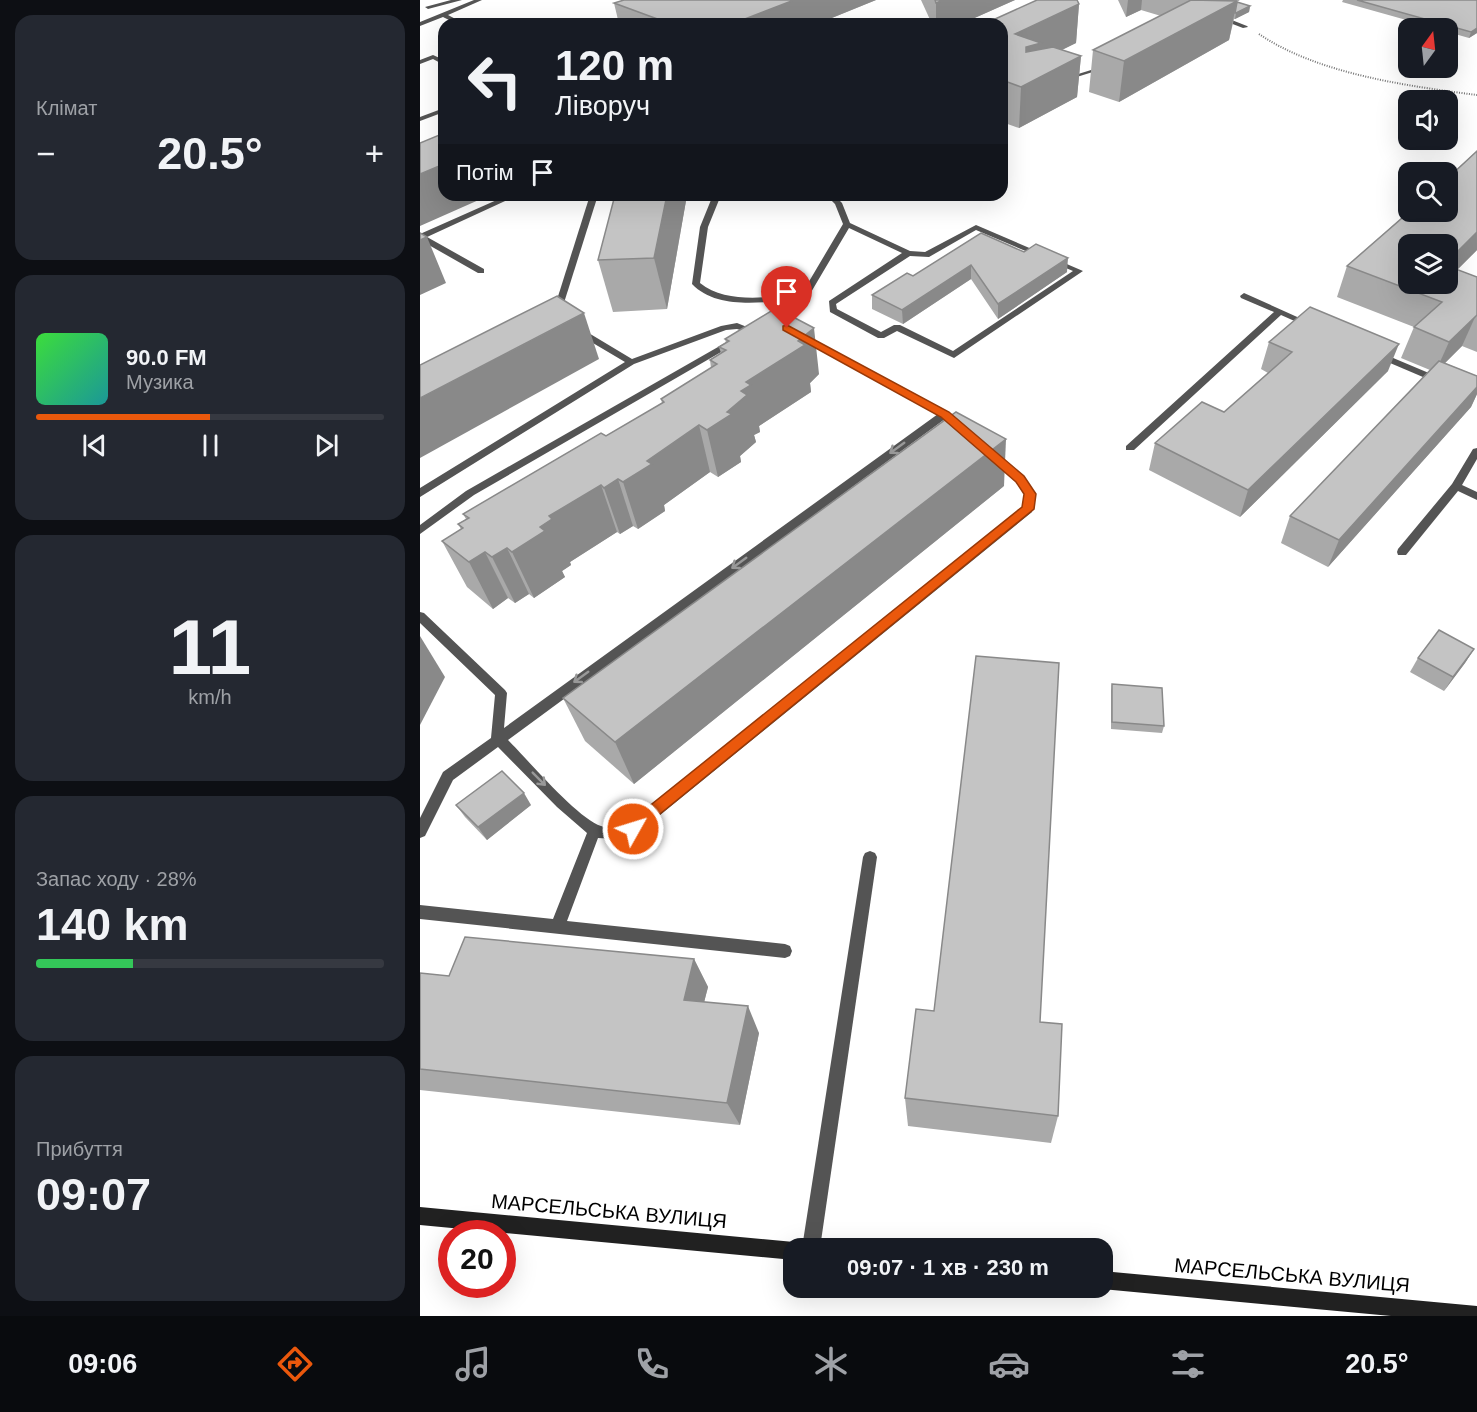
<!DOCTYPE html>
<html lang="uk">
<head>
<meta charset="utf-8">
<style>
	body { margin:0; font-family:Arial,sans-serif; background:#242831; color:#f1f3f6; height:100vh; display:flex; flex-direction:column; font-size:22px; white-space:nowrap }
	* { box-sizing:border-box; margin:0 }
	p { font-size:20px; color:#9ea1a6 }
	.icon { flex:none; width:33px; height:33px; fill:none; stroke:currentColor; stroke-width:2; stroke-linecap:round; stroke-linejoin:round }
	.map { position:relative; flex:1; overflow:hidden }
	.panel { display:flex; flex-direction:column; gap:15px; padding:15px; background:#0d0f14; width:420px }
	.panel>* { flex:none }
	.guide { position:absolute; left:18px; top:18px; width:570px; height:183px; border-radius:18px; box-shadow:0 6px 24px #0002; background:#171b24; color:#f1f3f6; overflow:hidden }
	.needle { width:39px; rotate:15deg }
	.buttons { position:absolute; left:978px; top:18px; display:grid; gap:12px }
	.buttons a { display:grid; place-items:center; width:60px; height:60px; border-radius:12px; background:#171b24; box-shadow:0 6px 24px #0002; font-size:30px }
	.speed { position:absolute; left:18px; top:1220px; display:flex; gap:12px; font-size:30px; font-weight:700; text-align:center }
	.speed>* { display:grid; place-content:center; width:78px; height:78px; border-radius:50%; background:#171b24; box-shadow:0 6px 24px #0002; line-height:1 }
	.speed .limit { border:9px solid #d22; background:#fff; color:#111 }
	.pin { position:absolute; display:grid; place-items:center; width:51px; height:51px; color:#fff; margin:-62px -26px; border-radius:50% 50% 50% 0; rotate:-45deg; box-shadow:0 0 6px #0007 }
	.pin .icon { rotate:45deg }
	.me { position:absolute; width:66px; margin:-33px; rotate:51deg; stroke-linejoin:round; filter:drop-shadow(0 0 4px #0008) }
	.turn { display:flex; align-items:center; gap:21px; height:126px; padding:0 18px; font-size:27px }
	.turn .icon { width:78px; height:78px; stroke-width:2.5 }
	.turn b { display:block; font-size:42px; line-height:51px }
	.then { display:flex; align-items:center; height:57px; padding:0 18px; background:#0003; gap:12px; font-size:22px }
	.big { font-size:45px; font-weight:700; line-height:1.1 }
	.panel .card { flex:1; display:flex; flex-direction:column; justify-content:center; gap:9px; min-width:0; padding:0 21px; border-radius:18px; background:#242831 }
	.panel .dial { align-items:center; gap:0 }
	.dial b { font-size:78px; line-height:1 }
	.song { display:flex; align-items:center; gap:18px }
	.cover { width:72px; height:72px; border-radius:9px; background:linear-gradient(135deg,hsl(120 70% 55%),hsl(180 70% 35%)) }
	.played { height:6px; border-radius:3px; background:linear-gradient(90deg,#ea580c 50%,#363941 50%) }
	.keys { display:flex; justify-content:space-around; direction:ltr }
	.heat { display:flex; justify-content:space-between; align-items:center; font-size:33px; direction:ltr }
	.charge { height:9px; border-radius:4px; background:linear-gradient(90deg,#34c759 28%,#363941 0) }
	.trip { position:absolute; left:363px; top:1238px; width:330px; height:60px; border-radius:18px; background:#171b24; box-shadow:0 6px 24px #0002; font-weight:700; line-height:60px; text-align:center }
	.tabs { display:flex; height:96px; justify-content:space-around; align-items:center; background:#090b0e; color:#9ea1a6 }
	.tabs .icon { width:42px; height:42px }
	.tabs .on { color:#ea580c }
	.tabs b { font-size:27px; color:#f1f3f6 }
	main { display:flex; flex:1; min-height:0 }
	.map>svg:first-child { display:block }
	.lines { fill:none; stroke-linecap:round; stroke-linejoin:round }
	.path { stroke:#767676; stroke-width:2; stroke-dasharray:1 1.5; stroke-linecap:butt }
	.lane { fill:#545454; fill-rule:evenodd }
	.secondary { fill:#212121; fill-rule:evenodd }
	.wall { fill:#a9a9a9 }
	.shaded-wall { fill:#898989 }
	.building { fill:#c4c4c4; stroke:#898989; stroke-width:1.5 }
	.oneway { stroke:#989898 }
	.route { fill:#ea580c; stroke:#983908; stroke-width:1.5 }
	.labels { text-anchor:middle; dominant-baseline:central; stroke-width:4.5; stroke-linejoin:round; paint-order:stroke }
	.near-street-label { font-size:20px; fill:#000; stroke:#fff }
</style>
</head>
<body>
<main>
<section class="panel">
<div class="card"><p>Клімат</p>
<div class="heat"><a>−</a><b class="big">20.5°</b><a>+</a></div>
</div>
<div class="card">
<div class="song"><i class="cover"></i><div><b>90.0 FM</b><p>Музика</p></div></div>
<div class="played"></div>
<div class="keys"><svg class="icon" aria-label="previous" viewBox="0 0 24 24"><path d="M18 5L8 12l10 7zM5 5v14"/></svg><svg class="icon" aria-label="pause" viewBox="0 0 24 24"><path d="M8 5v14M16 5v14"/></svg><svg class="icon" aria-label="next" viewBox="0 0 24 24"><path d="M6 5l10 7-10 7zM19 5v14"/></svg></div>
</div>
<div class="card dial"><b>11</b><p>km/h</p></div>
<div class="card"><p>Запас ходу · 28%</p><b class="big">140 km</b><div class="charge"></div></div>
<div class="card"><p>Прибуття</p><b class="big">09:07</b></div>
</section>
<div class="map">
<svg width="1057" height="1316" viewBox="0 0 1057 1316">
	<rect width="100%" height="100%" fill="#fff"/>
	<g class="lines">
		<!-- path -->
		<path class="path" d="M839,34C898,74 987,86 1057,95"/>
		<!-- lane -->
		<g class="lane">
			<path d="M31,0H42L8,9L5,7Z"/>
			<path d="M54,0H62L28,15L45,24H37L23,17L0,26V22Z"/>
			<path d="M799,15L827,26L828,27L823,28L797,18Z"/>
			<path d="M13,55L24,60V65L13,59L0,64V60Z"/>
			<path d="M684,66L689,67L647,80L642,79Z"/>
			<path d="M24,108V112L0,121V117Z"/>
			<path d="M88,195H98L7,237L64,269V273H58L0,240V234Z"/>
			<path d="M170,195H178L143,306L136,308L135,306Z"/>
			<path d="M293,195H301L288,227L280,283C307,305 349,296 381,295L423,224L415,204L406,195H414L422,203L430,223L490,251L505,252L556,225L663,271L534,358L477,331L464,338H458L410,312L409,301L482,253L429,228L387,299L351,324L347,321L348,319L374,300C342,302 297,310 272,284L280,227ZM556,230L653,271L533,351L480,325H474L461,332L417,309L416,304L490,256L509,257Z"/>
			<path d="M824,293L895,325L891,328L888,327L861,315L714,450H706V446L854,312L821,298L820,296Z"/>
			<path d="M317,323L337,331L333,334L317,329L306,330L214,364L0,497V488L205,362L156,333V329H162L212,359L301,326Z"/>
			<path d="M383,334L528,412L545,427L543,429H537L525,419L88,740C107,759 158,819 181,826C190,829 200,827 209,824L603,508L605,494L596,481L568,456L569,454H577L604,477L615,494L612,512L218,833L194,839L178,838L147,921L365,944L370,946L372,951L370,956L365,958L0,919V905L133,919L167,833L137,807L78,747L33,780L5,836L0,838V818L23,772L71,738L75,695L0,623V612L4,613L85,690L87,693L84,728L518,414L380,339V335Z"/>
			<path d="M312,339L317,342L315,344L54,495L0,534V525L46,491Z"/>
			<path d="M959,352L1023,379L1025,381L1023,383H1017L956,357L954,355Z"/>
			<path d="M1057,448V459L1042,485L1057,492V500L1038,491L986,555H978L977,552L978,549L1032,484L1053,449Z"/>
			<path d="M450,851L455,853L457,857L400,1248H382L443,857L445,853Z"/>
		</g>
		<!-- secondary -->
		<g class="secondary">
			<path d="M0,1207L374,1242L380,1245L382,1248H374V1260L0,1225Z"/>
			<path d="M682,1271L1057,1306V1316H971L682,1289L677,1287H682Z"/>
		</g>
	</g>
	<!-- wall -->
	<g class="wall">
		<path d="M456,0L397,24H199L194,3Z"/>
		<path d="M501,0H595L541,24H512Z"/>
		<path d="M698,0H817V2L830,6L829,12L815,19H814L809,40L699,102L669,92L673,50L741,16L721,10L706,17Z"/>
		<path d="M923,0H1057V33L1049,38L1028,32V28H1015L922,2Z"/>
		<path d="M659,4L656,43L641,50L661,56L657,97L599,128L582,122V24Z"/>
		<path d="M1057,151V250L1037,270L1057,277V352L1042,346L1025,363L1057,376V394L1051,407L908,567L861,543L870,516L1010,370L981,358L994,327L917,297L927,266Z"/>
		<path d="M195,195H267L247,309L193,312L178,260Z"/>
		<path d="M561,233L647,272L578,319L551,279L483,324L452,309V295L493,276Z"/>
		<path d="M305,339L399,374L390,383L391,392L339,426L340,432L334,435L336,442L320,456L321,462L298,477L290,472L244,505L245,511L218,529L213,526L200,534L197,532L150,562L151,565L142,571L145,577L114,598L109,594L95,603L88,598L73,609L47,587L22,541L41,529L38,524L46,519L43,514L186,436L242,403L241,399L291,368L290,360L301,353L299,347L306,343Z"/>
		<path d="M849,342L968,371L820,517L729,470L735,443L804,412L848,373L841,369Z"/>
		<path d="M584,486L214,784L165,741L143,698Z"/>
		<path d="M1054,649L1045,663L1024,691L990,672L998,658Z"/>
		<path d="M692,684L744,726L742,733L691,729V691Z"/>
		<path d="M36,805H111L67,840L45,817Z"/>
		<path d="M274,959L288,987L284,1002L339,1033L320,1125L0,1090V973L29,976Z"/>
		<path d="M620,1022L638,1116L631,1143L488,1126L485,1098Z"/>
	</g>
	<!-- shaded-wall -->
	<g class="shaded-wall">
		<path d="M374,0H456L397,24H312Z"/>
		<path d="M523,0H595L541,24H516V3Z"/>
		<path d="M708,0H722L721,10L706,17Z"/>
		<path d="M817,1L809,40L699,102L704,61Z"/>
		<path d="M659,4L656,43L620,61L661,56L657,97L599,128L601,87L595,34Z"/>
		<path d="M830,6L829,12L815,19L816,13Z"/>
		<path d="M1057,28V33L1049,38L1051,32Z"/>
		<path d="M24,164V195H70L0,226V174Z"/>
		<path d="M247,195H267L247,309L234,258Z"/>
		<path d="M1057,232V250L1028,279V261Z"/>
		<path d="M7,237L26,283L0,295V240Z"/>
		<path d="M648,258L647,272L578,319V304Z"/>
		<path d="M551,265V279L483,324L482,310Z"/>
		<path d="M164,313L179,359L0,458V398Z"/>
		<path d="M1056,315L1042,346L1015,373L1029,342Z"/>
		<path d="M394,328L399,374L390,383L391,392L339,426L340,432L334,435L336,442L320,456L321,462L298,477L287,430L307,412L326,382L378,341Z"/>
		<path d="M979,344L968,371L820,517L828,490Z"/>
		<path d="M1057,387V394L1051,407L908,567L919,540Z"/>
		<path d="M279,425L290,472L244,505L245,511L218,529L203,482L227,461Z"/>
		<path d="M586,439L584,486L214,784L195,742Z"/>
		<path d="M198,479L213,526L200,534L184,488Z"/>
		<path d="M181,485L197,532L150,562L151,565L142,571L145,577L114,598L92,552L120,527L129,516Z"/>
		<path d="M87,548L109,594L95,603L72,557Z"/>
		<path d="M65,552L88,598L73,609L49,562Z"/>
		<path d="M0,636L25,677L0,725Z"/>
		<path d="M1054,649L1045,663L1024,691L1033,677Z"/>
		<path d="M104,793L111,805L67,840L58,827Z"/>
		<path d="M274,959L288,987L278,1026L264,1000Z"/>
		<path d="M328,1006L339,1033L320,1125L307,1103Z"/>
	</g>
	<!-- building -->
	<g class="building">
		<path d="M204,0H374L312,24H251L194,3Z"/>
		<path d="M515,0H523L516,3Z"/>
		<path d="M617,0H657L659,4L595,34L621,43L606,47V52L633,47L661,56L601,87L582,80V24H564Z"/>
		<path d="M771,0L817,1L704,61L673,50Z"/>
		<path d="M937,0H1057V28L1051,32Z"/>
		<path d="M817,2L830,6L816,13H815Z"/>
		<path d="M24,133V164L0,174V143Z"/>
		<path d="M1057,151V232L1028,261V244H988V284H1028V266L1057,277V315L1029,342L994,327L1022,302L927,266L989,212H1028V178Z"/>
		<path d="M195,195H247L234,258L178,260Z"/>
		<path d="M0,233L7,237L0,240Z"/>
		<path d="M561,233L604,252L616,244L648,258L578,304L551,265L482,310L452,295L487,273L493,276Z"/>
		<path d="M137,296L164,313L0,398V365Z"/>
		<path d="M890,307L979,344L828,490L735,443L782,402L804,412L872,352L849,342Z"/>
		<path d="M356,308L394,328L378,341L385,345L326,382L331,385L321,391L327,395L307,412L312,414L287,430L279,425L227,461L232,464L203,482L198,479L184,488L181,485L129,516L132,519L120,527L125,531L92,552L87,548L72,557L65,552L49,562L22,541L43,528L38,524L49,518L43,514L181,433L186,436L244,402L241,399L297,364L290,360L306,350L299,347L309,341L305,339Z"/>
		<path d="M1019,361L1057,376V387L919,540L870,516Z"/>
		<path d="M536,412L586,439L195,742L143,698Z"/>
		<path d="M1019,630L1054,649L1033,677L998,658Z"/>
		<path d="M556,656L639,663L620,1022L642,1024L638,1116L485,1098L496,1009L514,1011Z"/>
		<path d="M692,684L742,688L744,726L692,722Z"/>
		<path d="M82,771L104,793L58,827L36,805Z"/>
		<path d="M45,937L274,959L264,1000L328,1006L307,1103L0,1069V973L29,976Z"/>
	</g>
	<!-- one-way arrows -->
	<defs><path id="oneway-shaft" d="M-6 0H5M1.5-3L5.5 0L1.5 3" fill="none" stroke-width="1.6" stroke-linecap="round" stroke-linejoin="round" transform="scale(1.5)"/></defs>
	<g class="oneway">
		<use href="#oneway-shaft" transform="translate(477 448) rotate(144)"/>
		<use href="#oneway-shaft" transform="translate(319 563) rotate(144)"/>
		<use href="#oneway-shaft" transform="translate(161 677) rotate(144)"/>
		<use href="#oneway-shaft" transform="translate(119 779) rotate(45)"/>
	</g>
	<!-- route -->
	<path class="route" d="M367,325L529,412L604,476L616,494L614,509L213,836L207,834L205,829L207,824L602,507L604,494L596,482L521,417L363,330V326Z"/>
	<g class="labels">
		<!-- near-street labels -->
		<g class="near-street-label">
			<text transform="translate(189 1211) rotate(5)">МАРСЕЛЬСЬКА ВУЛИЦЯ</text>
			<text transform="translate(872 1275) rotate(5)">МАРСЕЛЬСЬКА ВУЛИЦЯ</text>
		</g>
	</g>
</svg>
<div class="buttons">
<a><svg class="needle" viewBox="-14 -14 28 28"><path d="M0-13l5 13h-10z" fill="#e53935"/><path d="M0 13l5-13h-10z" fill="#9ea1a6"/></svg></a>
<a><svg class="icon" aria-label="sound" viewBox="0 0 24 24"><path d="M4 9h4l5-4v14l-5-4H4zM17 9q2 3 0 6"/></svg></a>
<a><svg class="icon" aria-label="search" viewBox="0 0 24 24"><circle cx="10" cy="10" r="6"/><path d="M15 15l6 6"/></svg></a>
<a><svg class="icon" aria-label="layers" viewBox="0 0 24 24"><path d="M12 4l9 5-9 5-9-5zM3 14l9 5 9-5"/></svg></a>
</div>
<div class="speed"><div class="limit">20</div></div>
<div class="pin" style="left:367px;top:328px;background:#d93025"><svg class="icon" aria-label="arrive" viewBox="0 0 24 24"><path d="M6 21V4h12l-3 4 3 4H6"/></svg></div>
<svg class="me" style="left:213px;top:829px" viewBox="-20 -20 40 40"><circle r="17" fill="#ea580c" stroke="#fff" stroke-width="3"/><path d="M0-11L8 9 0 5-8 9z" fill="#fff"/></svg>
<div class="trip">09:07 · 1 хв · 230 m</div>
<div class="guide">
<div class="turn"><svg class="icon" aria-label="left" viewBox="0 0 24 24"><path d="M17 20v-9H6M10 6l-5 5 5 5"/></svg><div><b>120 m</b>Ліворуч</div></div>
<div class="then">Потім<svg class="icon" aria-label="arrive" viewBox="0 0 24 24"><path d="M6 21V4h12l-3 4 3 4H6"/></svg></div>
</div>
</div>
</main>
<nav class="tabs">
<b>09:06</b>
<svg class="icon on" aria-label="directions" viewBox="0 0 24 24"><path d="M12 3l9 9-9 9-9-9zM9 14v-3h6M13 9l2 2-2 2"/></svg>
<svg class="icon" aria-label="music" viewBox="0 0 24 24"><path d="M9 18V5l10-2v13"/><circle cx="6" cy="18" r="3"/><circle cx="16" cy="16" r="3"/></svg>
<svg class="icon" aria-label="phone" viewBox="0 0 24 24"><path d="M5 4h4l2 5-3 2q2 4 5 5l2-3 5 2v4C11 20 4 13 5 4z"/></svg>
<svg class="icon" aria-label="climate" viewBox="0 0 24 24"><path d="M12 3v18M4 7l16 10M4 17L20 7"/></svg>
<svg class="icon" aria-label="car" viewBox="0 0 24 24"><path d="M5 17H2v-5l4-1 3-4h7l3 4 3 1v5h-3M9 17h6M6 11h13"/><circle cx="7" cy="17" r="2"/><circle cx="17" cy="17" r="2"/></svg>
<svg class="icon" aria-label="filters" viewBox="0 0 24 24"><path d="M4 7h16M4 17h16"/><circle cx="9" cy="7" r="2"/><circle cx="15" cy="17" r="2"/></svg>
<b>20.5°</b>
</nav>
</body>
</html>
